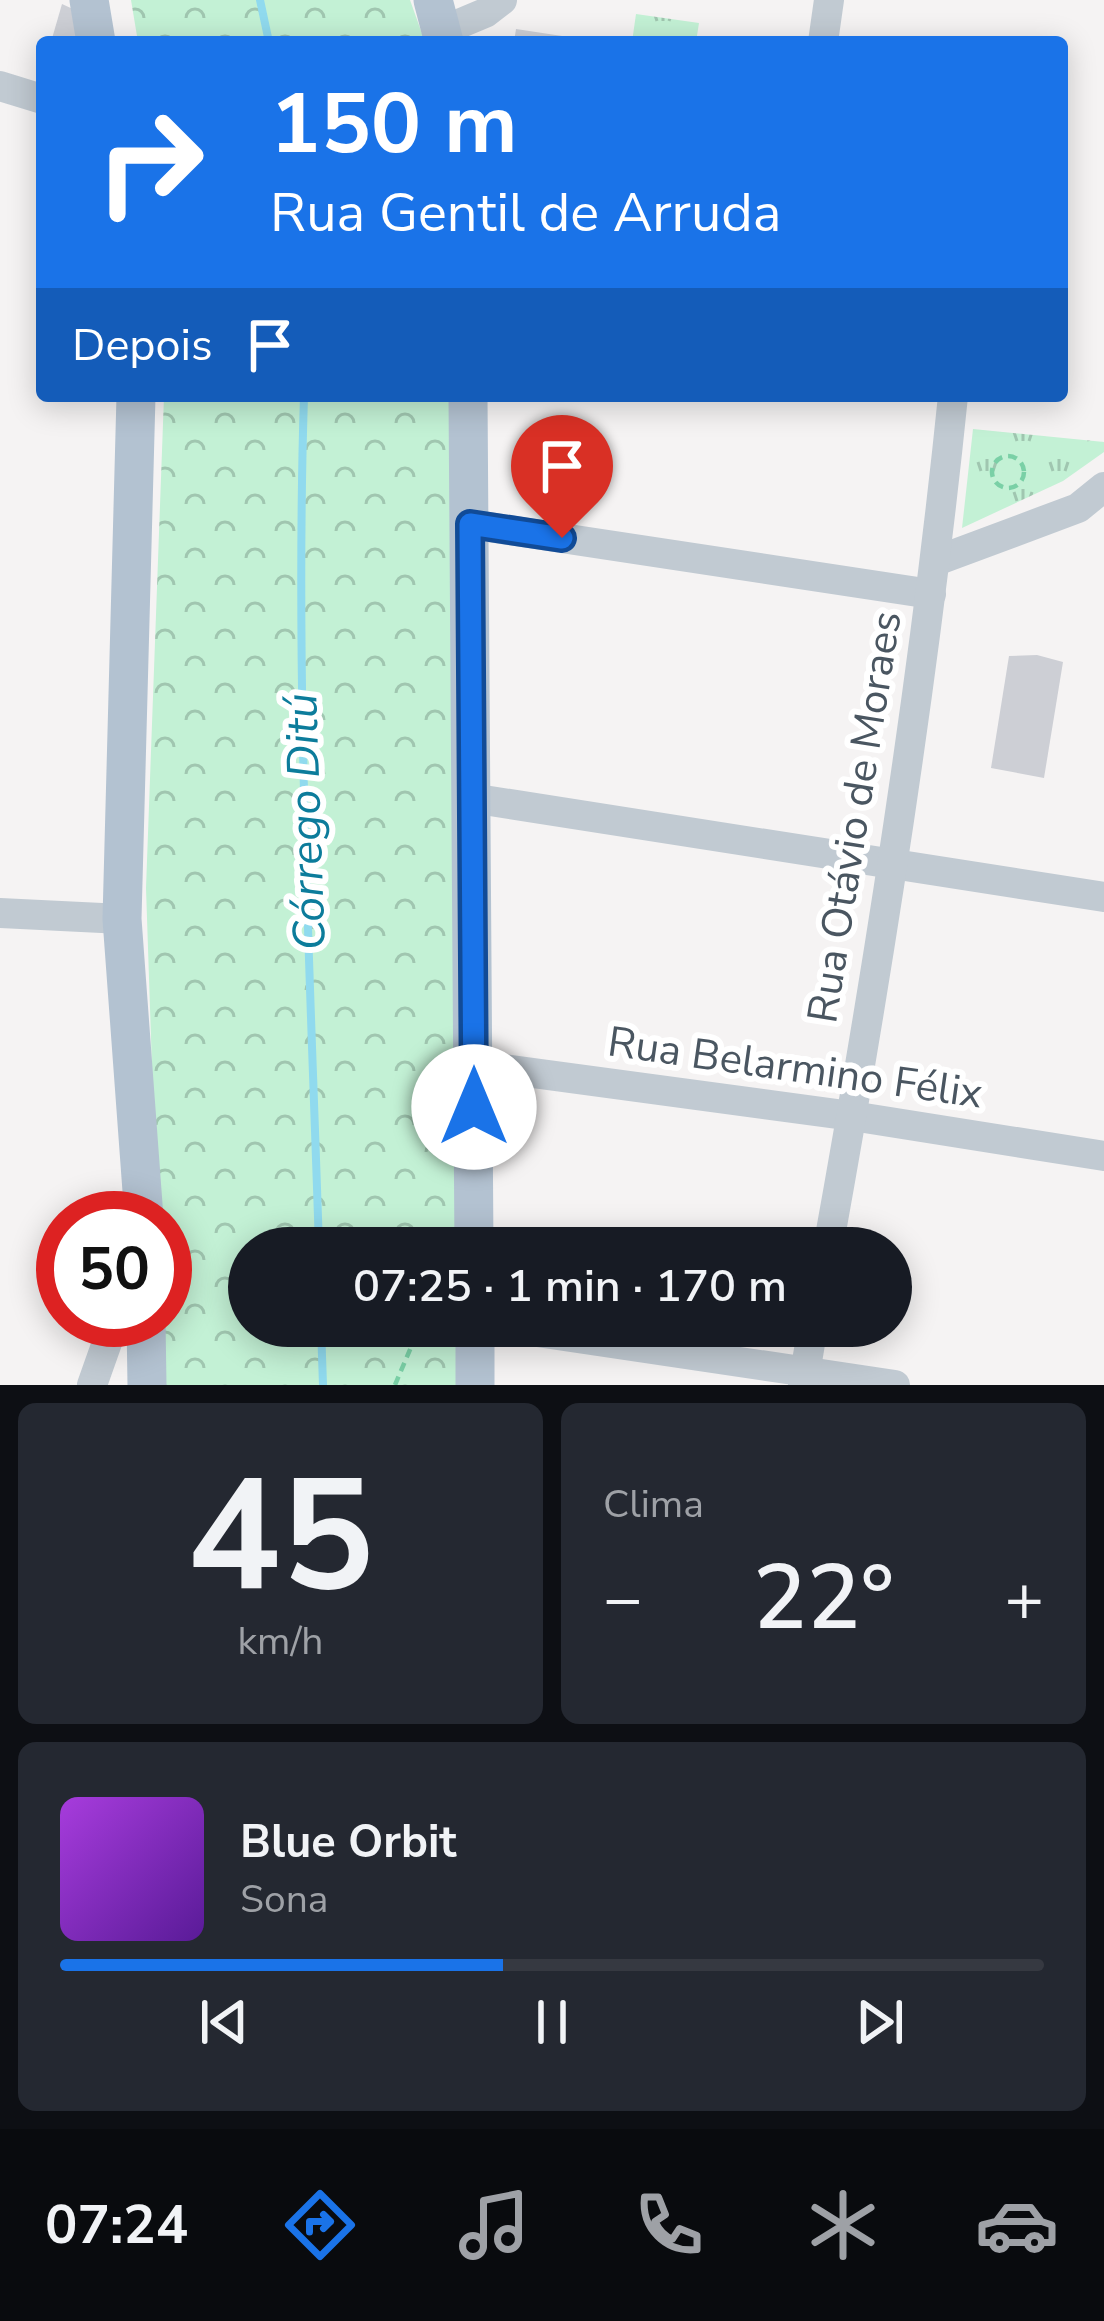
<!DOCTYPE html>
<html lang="pt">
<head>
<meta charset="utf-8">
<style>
	body { margin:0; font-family:"Nunito Sans",sans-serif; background:#242831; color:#f1f3f6; height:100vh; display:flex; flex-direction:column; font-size:45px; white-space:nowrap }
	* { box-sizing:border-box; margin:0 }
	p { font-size:39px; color:#9ea1a6 }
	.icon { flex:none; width:66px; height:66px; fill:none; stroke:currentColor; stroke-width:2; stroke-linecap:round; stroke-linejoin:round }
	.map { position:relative; height:1385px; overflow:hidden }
	.drawer { display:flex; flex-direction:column; gap:18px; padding:18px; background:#0d0f14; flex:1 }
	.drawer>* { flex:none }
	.top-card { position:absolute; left:36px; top:36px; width:1032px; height:366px; border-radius:12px; box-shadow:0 6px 30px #0003; background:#1a73e8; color:#fff; overflow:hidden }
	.speed { position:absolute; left:36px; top:1191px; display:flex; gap:24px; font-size:60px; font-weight:700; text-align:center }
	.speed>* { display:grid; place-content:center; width:156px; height:156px; border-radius:50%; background:#171b24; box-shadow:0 6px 30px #0003; line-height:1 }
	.speed .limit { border:18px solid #d22; background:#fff; color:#111 }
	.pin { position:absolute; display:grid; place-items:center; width:102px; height:102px; color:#fff; margin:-123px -51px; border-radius:50% 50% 50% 0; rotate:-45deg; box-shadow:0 0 12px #0007 }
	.pin .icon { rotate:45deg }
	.me { position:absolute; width:132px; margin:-66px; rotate:0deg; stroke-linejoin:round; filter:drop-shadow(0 0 9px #0008) }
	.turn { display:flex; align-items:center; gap:42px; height:252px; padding:0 36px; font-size:54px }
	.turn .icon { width:156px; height:156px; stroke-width:2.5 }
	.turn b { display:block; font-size:84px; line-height:102px }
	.then { display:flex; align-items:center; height:114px; padding:0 36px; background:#0003; gap:24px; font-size:45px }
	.big { font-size:90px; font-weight:600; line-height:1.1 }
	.drawer .widget { flex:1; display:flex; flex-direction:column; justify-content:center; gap:18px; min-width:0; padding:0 42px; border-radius:18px; background:#242831 }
	.drawer .dial { align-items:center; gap:0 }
	.dial b { font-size:156px; line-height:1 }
	.song { display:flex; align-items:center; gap:36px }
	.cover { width:144px; height:144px; border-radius:18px; background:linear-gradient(135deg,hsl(280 70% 55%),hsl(270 70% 35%)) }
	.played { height:12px; border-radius:6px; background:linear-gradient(90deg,#1a73e8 45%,#363941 45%) }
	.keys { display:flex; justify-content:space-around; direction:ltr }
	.heat { display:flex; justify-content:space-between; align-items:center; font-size:66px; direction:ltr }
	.drawer .tiles { flex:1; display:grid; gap:18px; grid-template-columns:1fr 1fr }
	.widget:last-child { grid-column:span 2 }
	.trip { position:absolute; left:228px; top:1227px; width:684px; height:120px; border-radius:60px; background:#171b24; box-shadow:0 6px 30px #0003; font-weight:600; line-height:120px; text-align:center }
	.tab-bar { display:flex; height:192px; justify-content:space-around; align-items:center; background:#090b0e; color:#9ea1a6 }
	.tab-bar .icon { width:84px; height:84px }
	.tab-bar .active { color:#1a73e8 }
	.tab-bar b { font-size:54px; color:#f1f3f6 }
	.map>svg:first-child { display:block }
	.forest { fill:url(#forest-crowns) }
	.park { fill:url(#park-tufts) }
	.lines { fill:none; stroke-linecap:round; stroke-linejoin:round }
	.stream { stroke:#90daee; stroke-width:8 }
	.building { fill:#cdcfd5 }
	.path { stroke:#7ad0a6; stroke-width:4.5; stroke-dasharray:9 6; stroke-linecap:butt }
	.minor { stroke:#c1cad2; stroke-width:30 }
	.major { stroke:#b3c2d1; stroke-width:39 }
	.route-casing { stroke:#114b97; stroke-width:30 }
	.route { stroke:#1a73e8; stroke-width:21 }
	.labels { text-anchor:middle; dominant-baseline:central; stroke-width:12; stroke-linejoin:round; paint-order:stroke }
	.street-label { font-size:42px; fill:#4a5661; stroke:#fff }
	.water-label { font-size:45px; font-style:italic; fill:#0c7c9b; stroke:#fff }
</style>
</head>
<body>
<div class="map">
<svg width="1104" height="1385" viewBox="0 0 1104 1385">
	<defs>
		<pattern id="forest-crowns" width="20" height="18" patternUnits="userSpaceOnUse" patternTransform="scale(3)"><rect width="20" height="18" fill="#c3f1d5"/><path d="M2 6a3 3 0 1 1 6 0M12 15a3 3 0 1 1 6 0" fill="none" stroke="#a0c6b0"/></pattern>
		<pattern id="park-tufts" width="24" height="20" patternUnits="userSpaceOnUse" patternTransform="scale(3)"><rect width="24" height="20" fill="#c3f1d5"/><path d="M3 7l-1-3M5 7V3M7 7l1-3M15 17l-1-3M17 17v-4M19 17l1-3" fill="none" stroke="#a0c6b0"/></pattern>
	</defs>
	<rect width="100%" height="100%" fill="#f5f3f3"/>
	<!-- forest -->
	<g class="forest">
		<path d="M131,0H410L425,42H138Z"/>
		<path d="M164,396H451L457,1248H249V1326H460L461,1385H156L165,1320V1218H157L146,888Z"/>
	</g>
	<!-- park -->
	<g class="park">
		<path d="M636,14L699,23L696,42H632Z"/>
		<path d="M973,429L1104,442V452L1063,481L962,528Z"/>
	</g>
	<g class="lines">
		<!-- stream -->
		<g class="stream">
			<path d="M260,0L269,42"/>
			<path d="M304,396C295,680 310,964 319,1248"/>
			<path d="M321,1326L323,1385"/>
		</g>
	</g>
	<!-- building -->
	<g class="building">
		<path d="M62,4L75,10L81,42H51Z"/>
		<path d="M516,29L582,39V42H514Z"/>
		<path d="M1037,655L1063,662L1044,778L991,768L1009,656Z"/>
	</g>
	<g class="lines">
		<!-- path -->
		<g class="path">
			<circle cx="1008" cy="472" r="16"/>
			<path d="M395,1385L420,1326"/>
		</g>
		<!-- minor -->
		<g class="minor">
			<path d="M442,31L485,13L502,0"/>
			<path d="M823,42L829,0"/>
			<path d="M0,86L42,99"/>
			<path d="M469,524L931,594"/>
			<path d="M936,561L1078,508L1104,487"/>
			<path d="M471,798L1104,897"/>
			<path d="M0,913L122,919"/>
			<path d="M473,1065L852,1116L1104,1156"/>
			<path d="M828,1248C879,966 924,681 953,396"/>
			<path d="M497,1326L895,1385"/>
			<path d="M92,1385L115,1320"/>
			<path d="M803,1385L813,1326"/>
		</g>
		<!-- major -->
		<g class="major">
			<path d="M89,0L96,42"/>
			<path d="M433,0L444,42"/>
			<path d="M136,396L122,919L144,1218"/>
			<path d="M468,396L474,1248"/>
			<path d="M146,1320L147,1385"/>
			<path d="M475,1326V1385"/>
		</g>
	</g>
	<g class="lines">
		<defs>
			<path id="route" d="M474,1107L470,524L562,538"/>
		</defs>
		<!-- route casing -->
		<use href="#route" class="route-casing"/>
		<!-- route -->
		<use href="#route" class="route"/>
	</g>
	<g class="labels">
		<!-- street labels -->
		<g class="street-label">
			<text transform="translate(855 817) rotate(-81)">Rua Otávio de Moraes</text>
			<text transform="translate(795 1068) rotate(8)">Rua Belarmino Félix</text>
		</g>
		<!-- water labels -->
		<g class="water-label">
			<text transform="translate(306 822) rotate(-92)">Córrego Ditú</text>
		</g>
	</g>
</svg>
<div class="speed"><div class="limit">50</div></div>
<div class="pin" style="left:562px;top:538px;background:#d93025"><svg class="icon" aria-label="arrive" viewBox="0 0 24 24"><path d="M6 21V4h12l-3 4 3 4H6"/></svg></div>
<svg class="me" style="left:474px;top:1107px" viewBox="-20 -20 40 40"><circle r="19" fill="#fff"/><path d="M0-13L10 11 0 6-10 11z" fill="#1a73e8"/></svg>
<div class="trip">07:25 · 1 min · 170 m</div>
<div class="top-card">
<div class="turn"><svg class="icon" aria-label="right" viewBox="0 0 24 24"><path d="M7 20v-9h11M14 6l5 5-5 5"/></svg><div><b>150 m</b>Rua Gentil de Arruda</div></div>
<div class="then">Depois<svg class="icon" aria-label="arrive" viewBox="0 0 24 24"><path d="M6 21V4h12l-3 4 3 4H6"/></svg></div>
</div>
</div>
<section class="drawer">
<div class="tiles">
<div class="widget dial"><b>45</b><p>km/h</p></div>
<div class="widget"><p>Clima</p>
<div class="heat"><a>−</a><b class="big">22°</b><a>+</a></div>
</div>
<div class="widget">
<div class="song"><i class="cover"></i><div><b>Blue Orbit</b><p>Sona</p></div></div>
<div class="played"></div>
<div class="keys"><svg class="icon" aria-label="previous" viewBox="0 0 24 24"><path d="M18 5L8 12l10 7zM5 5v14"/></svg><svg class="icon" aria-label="pause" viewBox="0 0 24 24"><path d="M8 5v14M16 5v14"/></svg><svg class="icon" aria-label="next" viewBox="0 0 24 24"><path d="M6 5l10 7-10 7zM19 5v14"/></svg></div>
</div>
</div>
</section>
<nav class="tab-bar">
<b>07:24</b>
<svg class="icon active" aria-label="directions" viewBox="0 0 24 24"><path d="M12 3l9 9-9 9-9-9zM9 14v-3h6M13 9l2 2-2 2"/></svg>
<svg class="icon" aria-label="music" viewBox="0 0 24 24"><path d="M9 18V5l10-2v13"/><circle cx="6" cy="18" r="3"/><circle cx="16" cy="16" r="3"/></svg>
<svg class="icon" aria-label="phone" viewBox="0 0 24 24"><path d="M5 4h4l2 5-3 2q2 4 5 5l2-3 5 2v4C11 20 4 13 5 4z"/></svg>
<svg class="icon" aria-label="climate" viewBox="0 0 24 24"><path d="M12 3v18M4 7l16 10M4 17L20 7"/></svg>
<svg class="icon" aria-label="car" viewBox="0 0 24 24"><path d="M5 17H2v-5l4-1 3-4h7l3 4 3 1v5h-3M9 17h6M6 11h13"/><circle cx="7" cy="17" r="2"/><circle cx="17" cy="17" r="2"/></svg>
</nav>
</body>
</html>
